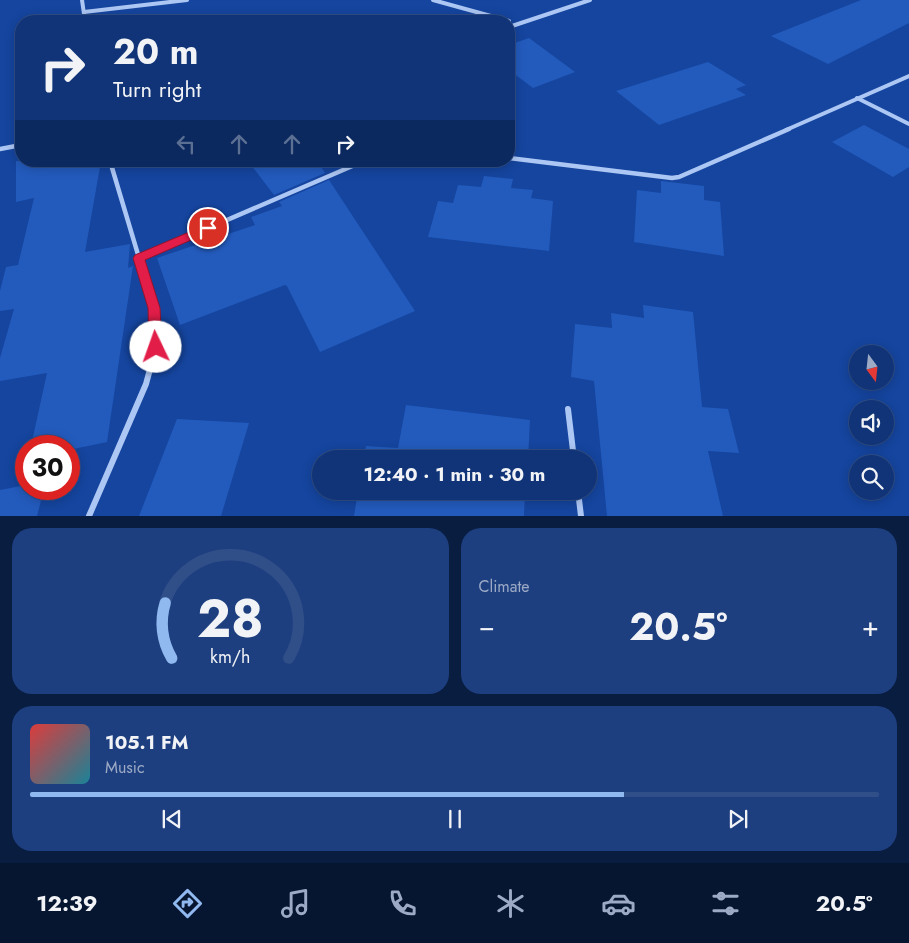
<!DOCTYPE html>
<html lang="en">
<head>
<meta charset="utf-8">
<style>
	body { margin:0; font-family:Jost,sans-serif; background:#1e3f7f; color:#f1f3f6; height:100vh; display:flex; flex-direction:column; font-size:19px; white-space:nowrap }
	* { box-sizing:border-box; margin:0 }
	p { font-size:16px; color:#9caac6 }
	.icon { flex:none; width:28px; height:28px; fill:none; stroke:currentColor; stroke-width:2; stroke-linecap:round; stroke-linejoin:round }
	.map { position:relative; height:516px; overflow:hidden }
	.side { display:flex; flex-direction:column; gap:12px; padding:12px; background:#091d41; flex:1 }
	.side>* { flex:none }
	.hud { position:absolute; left:15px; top:15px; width:500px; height:152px; border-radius:20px; box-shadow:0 2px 12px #0003,0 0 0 1px #304f89; background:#103477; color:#f1f3f6; overflow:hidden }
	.needle { width:32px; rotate:165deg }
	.buttons { position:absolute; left:849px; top:345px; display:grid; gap:10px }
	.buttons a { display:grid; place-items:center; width:45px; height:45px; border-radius:50%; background:#103477; box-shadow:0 2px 12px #0003,0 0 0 1px #304f89; font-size:25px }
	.speed { position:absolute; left:15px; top:435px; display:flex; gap:10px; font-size:25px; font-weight:700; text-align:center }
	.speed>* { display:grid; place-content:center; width:65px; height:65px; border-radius:50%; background:#103477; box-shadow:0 2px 12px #0003,0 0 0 1px #304f89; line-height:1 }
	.speed .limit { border:8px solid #d22; background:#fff; color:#111 }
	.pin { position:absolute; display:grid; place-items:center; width:42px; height:42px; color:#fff; margin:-21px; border:2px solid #fff; border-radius:50%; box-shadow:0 1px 5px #0007 }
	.me { position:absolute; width:55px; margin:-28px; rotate:357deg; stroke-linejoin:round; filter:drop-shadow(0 0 4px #0008) }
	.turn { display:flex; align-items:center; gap:18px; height:105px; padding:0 15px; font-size:22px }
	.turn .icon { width:65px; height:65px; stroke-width:2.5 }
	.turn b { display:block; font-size:35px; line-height:42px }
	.lanes { display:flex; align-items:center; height:48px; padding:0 15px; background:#0003; justify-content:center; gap:25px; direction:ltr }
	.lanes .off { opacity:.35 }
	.big { font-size:38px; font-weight:700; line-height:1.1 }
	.side .tile { flex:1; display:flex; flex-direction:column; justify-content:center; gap:8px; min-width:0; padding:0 18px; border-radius:20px; background:#1e3f7f }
	.side .dial { align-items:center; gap:0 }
	.dial svg { height:130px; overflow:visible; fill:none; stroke:#304f89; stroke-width:7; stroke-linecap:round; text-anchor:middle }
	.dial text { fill:#f1f3f6; stroke:none }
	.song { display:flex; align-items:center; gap:15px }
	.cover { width:60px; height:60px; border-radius:8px; background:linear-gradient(135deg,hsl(0 70% 55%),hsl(190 70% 35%)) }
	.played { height:5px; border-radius:2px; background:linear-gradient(90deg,#90b9f0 70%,#304f89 70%) }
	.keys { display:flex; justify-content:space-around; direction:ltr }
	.heat { display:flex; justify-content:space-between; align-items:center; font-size:28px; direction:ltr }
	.side .tiles { flex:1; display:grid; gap:12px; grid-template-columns:1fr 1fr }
	.tile:last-child { grid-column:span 2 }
	.trip { position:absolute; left:312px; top:450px; width:285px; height:50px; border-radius:25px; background:#103477; box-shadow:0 2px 12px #0003,0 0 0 1px #304f89; font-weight:700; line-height:50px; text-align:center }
	.dock { display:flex; height:80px; justify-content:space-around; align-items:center; background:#061530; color:#9caac6 }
	.dock .icon { width:35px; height:35px }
	.dock .selected { color:#90b9f0 }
	.dock b { font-size:22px; color:#f1f3f6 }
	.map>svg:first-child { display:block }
	.building { fill:#235bbd }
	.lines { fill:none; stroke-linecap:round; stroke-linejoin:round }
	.minor-far2 { stroke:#adc7f4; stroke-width:4 }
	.minor-far1 { stroke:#adc7f4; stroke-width:4.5 }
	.minor { stroke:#adc7f4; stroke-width:6 }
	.route { fill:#e11d48; stroke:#92132f }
</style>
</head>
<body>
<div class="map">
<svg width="909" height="516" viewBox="0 0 909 516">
	<rect width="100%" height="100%" fill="#15459f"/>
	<!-- building -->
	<g class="building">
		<path d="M861,0H909V23L828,64L771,36Z"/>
		<path d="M529,38L575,72L533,88L509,70V45Z"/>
		<path d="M708,62L746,85L736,89L746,95L659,125L616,91Z"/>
		<path d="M864,125L909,149V167L893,177L832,142Z"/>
		<path d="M16,161H101L85,252L130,244L128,268L133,266L107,442L69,450V446H31L47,373L0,381V358L14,309L0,311V291L6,267L18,265L34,198L16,202Z"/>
		<path d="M248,161H317L325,173L274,195Z"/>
		<path d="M484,176L513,179L511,188L533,190L531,198L553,201L549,251L428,237L438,201L453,203L458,185L481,187Z"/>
		<path d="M329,180L415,311L320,352L287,286L285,285L180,325L157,258L255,225L251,217L282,206L279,202Z"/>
		<path d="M661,181L704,186V200L720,202L724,256L634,242L637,190L661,193Z"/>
		<path d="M643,305L693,312L702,407L728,409L739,453L708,451L723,516H607L594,381L571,377L575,324L612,328L611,313L644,318Z"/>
		<path d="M406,405L530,420L528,459H364L366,446L398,448Z"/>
		<path d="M177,419L249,423L221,516H139Z"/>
		<path d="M26,485V489H44L37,516H0V490Z"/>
		<path d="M358,491H525L524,516H354Z"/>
	</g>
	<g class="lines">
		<!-- minor-far2 -->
		<g class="minor-far2">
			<path d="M82,0L85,21"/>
			<path d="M433,0L509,21"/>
			<path d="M84,12L187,0"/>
			<path d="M509,27L590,0"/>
			<path d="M857,98L909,124"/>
			<path d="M786,130L909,76"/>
		</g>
		<!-- minor-far1 -->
		<g class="minor-far1">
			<path d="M0,149L21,145"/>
			<path d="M509,158L672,178L679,177L789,129"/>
			<path d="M110,161L151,298"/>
			<path d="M139,258L364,161"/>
		</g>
		<!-- minor -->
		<g class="minor">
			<path d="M568,409L574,459"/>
			<path d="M578,491L581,516"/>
			<path d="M89,516L146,384L156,347L154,308L151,297"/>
		</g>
	</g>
	<!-- route -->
	<path class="route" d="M208,224L214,228L212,231L145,260L160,308L162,347L160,351L156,352L151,351L149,347L148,308L133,258L135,255Z"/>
</svg>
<div class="buttons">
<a><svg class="needle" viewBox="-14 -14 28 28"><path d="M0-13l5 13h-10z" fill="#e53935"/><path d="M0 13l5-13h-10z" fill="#9caac6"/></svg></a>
<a><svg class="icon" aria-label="sound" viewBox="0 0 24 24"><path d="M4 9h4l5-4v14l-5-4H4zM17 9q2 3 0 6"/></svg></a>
<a><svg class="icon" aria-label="search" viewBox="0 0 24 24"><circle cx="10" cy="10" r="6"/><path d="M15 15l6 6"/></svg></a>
</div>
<div class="speed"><div class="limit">30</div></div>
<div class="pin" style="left:208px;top:228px;background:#d93025"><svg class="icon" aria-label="arrive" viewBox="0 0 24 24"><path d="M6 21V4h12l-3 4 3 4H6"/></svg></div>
<svg class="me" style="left:156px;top:347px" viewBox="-20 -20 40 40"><circle r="19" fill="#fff"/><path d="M0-13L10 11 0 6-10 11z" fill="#e11d48"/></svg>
<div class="trip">12:40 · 1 min · 30 m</div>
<div class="hud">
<div class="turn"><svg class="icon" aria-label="right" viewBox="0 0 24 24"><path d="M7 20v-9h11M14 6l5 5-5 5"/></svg><div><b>20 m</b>Turn right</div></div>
<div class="lanes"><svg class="icon off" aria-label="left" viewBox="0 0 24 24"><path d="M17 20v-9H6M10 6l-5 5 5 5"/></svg><svg class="icon off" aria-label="ahead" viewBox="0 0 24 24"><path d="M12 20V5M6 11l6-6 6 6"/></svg><svg class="icon off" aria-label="ahead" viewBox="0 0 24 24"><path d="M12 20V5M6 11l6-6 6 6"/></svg><svg class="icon" aria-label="right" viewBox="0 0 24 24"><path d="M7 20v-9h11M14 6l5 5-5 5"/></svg></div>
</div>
</div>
<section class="side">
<div class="tiles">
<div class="tile dial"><svg viewBox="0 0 100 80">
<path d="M14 69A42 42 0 1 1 86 69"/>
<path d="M14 69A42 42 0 0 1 10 35" stroke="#90b9f0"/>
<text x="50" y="56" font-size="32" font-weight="700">28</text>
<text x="50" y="72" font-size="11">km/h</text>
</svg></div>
<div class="tile"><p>Climate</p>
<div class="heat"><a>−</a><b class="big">20.5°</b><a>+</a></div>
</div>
<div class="tile">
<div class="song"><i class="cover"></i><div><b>105.1 FM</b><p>Music</p></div></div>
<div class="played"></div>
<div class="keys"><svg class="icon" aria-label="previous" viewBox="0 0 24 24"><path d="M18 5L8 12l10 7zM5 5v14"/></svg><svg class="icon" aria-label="pause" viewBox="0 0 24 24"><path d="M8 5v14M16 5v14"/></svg><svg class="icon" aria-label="next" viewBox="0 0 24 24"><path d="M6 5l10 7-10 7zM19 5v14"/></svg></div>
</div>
</div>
</section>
<nav class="dock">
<b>12:39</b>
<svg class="icon selected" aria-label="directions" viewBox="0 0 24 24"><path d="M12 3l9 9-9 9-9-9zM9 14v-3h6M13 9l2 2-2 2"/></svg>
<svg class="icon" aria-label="music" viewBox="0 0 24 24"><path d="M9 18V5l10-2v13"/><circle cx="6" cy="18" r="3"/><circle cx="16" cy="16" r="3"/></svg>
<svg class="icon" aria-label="phone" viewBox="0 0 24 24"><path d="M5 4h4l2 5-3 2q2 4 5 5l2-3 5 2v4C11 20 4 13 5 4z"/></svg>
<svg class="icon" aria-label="climate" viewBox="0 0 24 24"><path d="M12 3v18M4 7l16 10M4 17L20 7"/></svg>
<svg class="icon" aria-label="car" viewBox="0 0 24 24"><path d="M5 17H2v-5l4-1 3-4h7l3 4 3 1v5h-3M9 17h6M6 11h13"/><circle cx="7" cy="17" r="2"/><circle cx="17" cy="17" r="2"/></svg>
<svg class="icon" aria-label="filters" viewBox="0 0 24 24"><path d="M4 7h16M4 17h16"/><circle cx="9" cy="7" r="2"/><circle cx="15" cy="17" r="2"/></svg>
<b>20.5°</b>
</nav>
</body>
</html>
